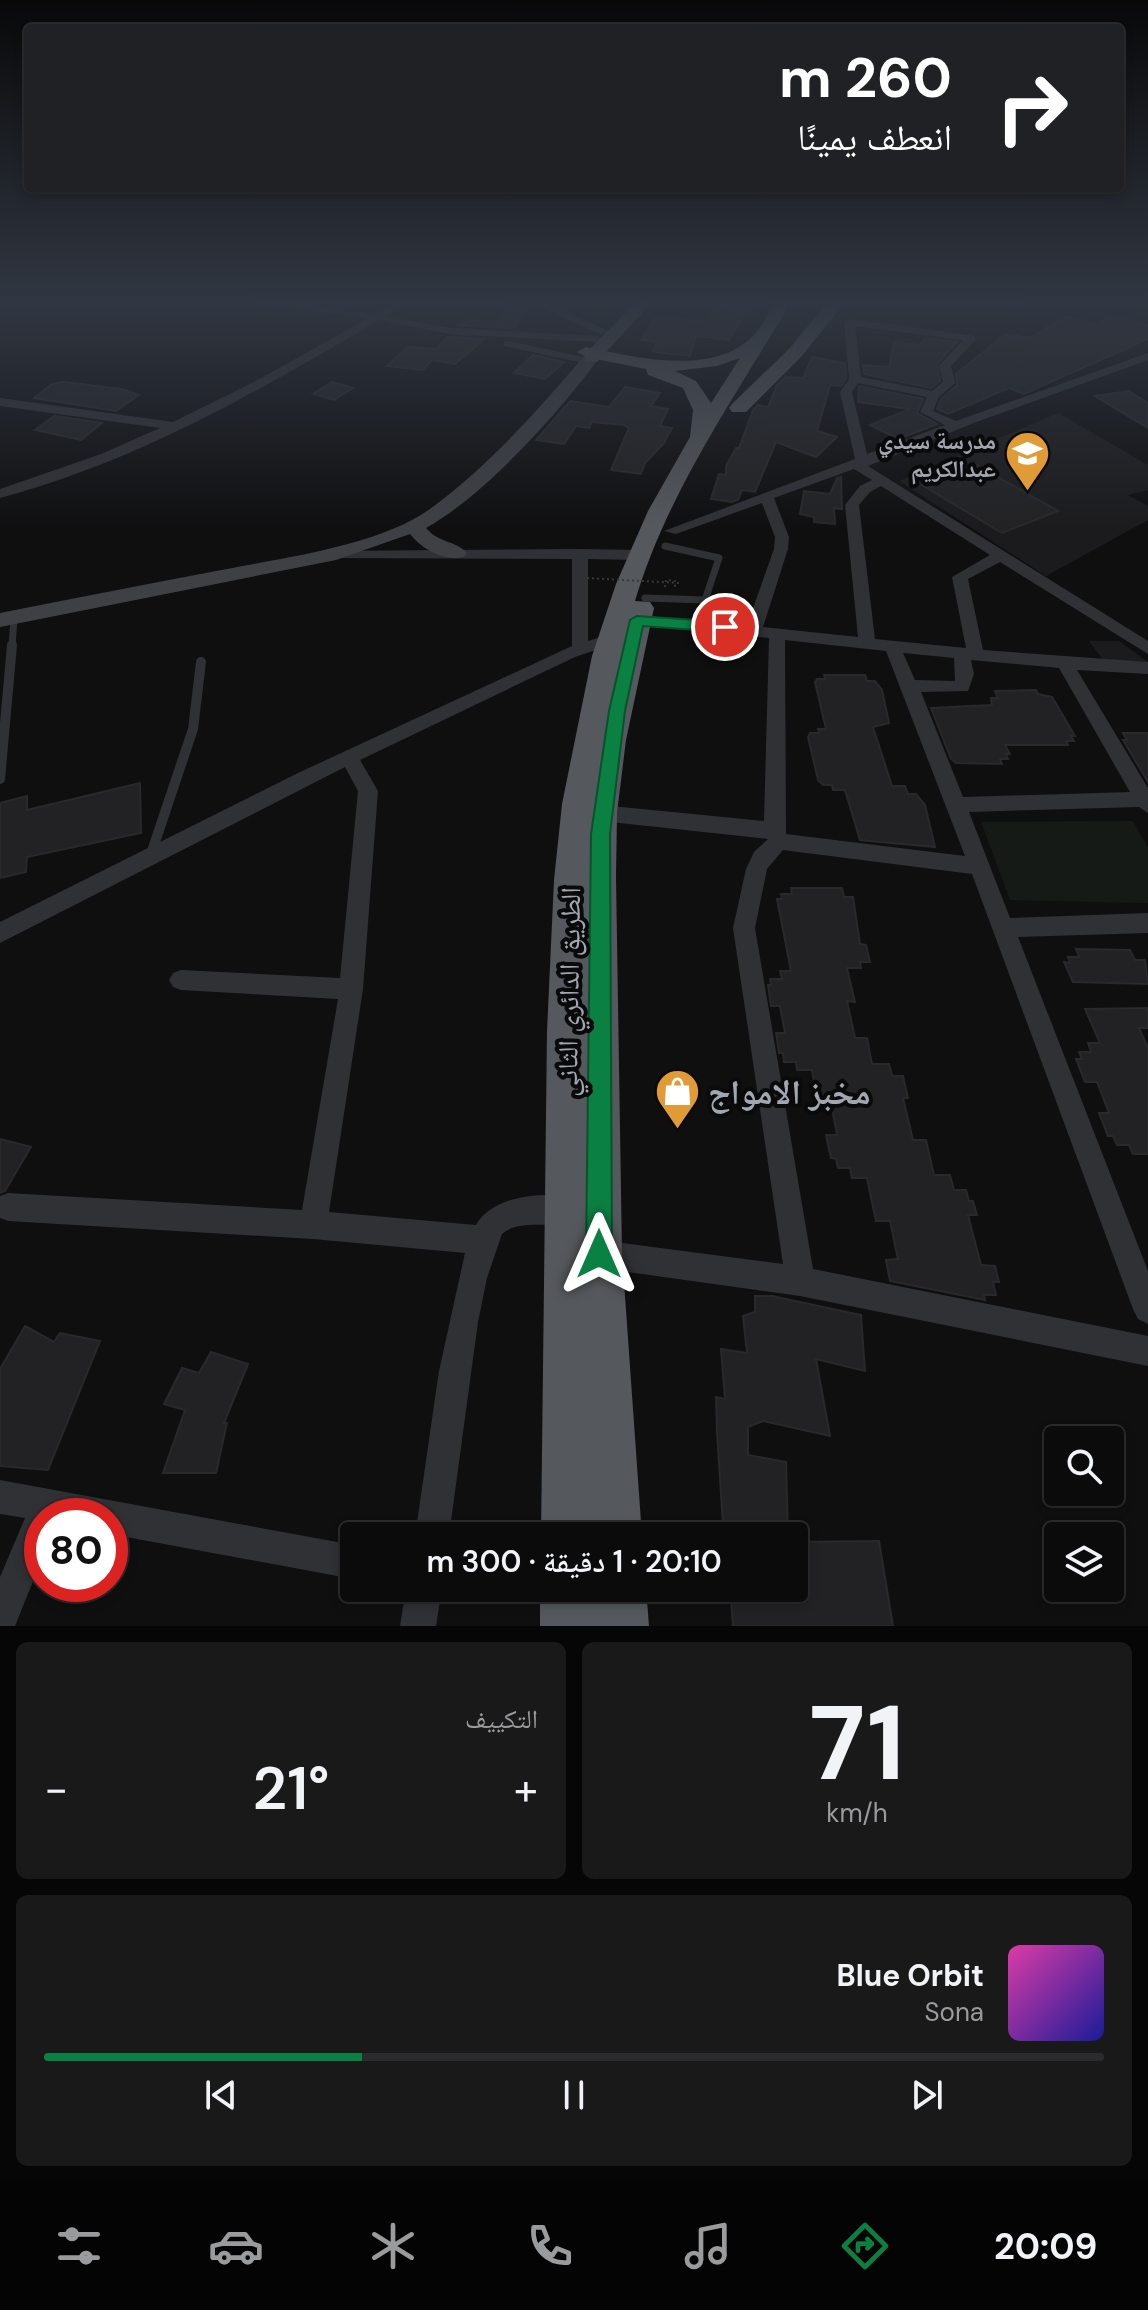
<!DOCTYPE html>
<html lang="ar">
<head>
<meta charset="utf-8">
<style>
	body { margin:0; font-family:"DM Sans","Noto Naskh Arabic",sans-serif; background:#19191a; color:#f1f3f6; direction:rtl; height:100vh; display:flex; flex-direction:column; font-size:30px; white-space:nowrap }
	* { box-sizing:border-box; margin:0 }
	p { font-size:26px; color:#9a9b9d }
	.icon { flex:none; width:44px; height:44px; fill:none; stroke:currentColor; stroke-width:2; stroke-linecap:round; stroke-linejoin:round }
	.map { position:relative; height:1626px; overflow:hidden; direction:ltr }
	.details { display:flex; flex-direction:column; gap:16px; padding:16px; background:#060607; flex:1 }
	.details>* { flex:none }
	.guide { position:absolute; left:24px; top:24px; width:1100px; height:168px; border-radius:8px; box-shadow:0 4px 12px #0003,0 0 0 2px #2b2b2d; direction:rtl; background:#202124; color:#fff; overflow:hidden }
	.fabs { position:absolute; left:1044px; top:1426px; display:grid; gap:16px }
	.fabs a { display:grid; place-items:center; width:80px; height:80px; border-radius:8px; background:#0b0b0c; box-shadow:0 4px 12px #0003,0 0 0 2px #2b2b2d; font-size:40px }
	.speed { position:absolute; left:24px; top:1498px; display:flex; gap:16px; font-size:40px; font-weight:700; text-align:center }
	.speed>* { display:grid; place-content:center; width:104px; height:104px; border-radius:50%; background:#0b0b0c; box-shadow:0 4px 12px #0003,0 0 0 2px #2b2b2d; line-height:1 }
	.speed .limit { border:12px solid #d22; background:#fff; color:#111 }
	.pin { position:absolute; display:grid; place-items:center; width:68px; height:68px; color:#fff; margin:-34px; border:4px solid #fff; border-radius:50%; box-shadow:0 2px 8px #0007 }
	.me { position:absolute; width:88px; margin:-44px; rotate:0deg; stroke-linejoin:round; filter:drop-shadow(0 0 6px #0008) }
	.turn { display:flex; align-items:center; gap:28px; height:168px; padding:0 40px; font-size:36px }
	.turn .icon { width:104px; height:104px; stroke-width:2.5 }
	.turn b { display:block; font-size:56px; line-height:68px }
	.big { font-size:60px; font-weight:600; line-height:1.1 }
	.details .tile { flex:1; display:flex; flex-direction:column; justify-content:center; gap:12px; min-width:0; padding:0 28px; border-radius:12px; background:#19191a }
	.details .dial { align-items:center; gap:0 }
	.dial b { font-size:104px; line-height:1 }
	.song { display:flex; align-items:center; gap:24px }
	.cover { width:96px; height:96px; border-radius:12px; background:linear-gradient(135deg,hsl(320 70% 55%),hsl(240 70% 35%)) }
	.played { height:8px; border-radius:4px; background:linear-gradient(90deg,#0b8043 30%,#2b2b2d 30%) }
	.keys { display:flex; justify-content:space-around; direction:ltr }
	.heat { display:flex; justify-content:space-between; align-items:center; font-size:44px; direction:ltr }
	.details .tiles { flex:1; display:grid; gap:16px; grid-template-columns:1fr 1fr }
	.tile:last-child { grid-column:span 2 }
	.trip { position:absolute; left:340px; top:1522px; width:468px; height:80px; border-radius:8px; background:#0b0b0c; box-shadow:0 4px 12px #0003,0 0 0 2px #2b2b2d; font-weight:600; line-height:80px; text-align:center; direction:rtl }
	.tab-bar { display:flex; height:128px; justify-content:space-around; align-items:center; background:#040405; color:#9a9b9d }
	.tab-bar .icon { width:56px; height:56px }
	.tab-bar .selected { color:#0b8043 }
	.tab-bar b { font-size:36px; color:#f1f3f6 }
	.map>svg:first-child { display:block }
	.built { fill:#1b1b1d }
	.green { fill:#161a16 }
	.building { fill:#222224; stroke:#29292c; stroke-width:2 }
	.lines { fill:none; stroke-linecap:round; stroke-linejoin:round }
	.path { stroke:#36383c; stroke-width:2; stroke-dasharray:2 3; stroke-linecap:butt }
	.service-far1 { stroke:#303135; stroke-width:7 }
	.service { stroke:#303135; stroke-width:10 }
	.minor { fill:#303135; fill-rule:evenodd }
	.secondary { fill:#3e4044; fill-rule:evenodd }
	.primary { fill:#4d4f53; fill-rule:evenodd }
	.trunk { fill:#55585c; fill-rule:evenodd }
	.path-bridge { stroke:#36383c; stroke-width:2; stroke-dasharray:2 3; stroke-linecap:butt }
	.route { fill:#0b8043; stroke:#07532c; stroke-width:2 }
	.labels { text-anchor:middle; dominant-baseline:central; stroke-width:8; stroke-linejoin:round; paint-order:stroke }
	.far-poi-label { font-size:24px; font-weight:bold; fill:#a1a7b0; stroke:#0a0a0b; text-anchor:end }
	.street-label { font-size:28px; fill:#a1a7b0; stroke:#0a0a0b }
	.near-poi-label { font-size:34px; font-weight:bold; fill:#a1a7b0; stroke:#0a0a0b; text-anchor:start }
</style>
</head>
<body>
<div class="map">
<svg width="1148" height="1626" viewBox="0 0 1148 1626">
	<rect width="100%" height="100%" fill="#0f0f10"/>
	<!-- built -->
	<g class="built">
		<path d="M1058,413L1148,465V490L1128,495L1148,506V520L1046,576L899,481Z"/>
		<path d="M1089,641H1119L1148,662L1106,664Z"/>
	</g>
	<!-- green -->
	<path class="green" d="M1133,821L1148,848V903L1010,900L981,822Z"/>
	<!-- building -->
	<g class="building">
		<path d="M718,304L748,308L729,340L696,336L690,356L653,352L657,342L641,340L656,317L708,321Z"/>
		<path d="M506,309L525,310L514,328L457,325L472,320L497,323Z"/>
		<path d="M1066,316L1098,325L1108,316L1134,321L1148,326V339L1024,394L1009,388L948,414L937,409L941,399L957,385L956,374L1006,334L1030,338Z"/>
		<path d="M447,337L484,339L455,364L432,360L423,370L387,366L407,347L437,349Z"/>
		<path d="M925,338L957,342L937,364L940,381L931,388L864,374L863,365L889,367L894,342L920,345Z"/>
		<path d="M533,355L564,362L545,379L514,373Z"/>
		<path d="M812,357L845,363L846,378L841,386L830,385L817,431L837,437L816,457L776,442L755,492L742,490L738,500L732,502L711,499L719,474L726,475V466L736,448H739L753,410L758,405L768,407L777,385L786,377L803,378Z"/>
		<path d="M63,382L122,389L139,395L116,411L34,398L52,384Z"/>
		<path d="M332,382L353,388L334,400L313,394Z"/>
		<path d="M859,386L923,399L917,413L937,424L898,439L870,425L910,409L858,402Z"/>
		<path d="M625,387L660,393L651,406L668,409L660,426L672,428L664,443L645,463L641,474L611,470L629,428L624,425L592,422L589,428L576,426L564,444L536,440L570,401L609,407Z"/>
		<path d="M1129,391L1148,403V428L1095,396Z"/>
		<path d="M54,416L102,423L81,440L35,430Z"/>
		<path d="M975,464L1058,511L1002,533L922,485Z"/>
		<path d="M841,477L842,509L834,508L835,524L814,522V517L800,514L804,491L830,494L837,478Z"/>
		<path d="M824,675H865L867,681H875L882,690L889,723L873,727L892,786H905L908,794H916L925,805L935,847L860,840L845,790H833L832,785H823L818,780L808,737L810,733H819L818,729H826L815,682L817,679H825Z"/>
		<path d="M1036,690L1038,694L1052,697L1075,736H1071L1074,741H1066L1068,745H1005L1010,754H1006L1008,759H1000L1002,764L956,763L951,759L931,708L992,705L991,698H998L995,691Z"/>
		<path d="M1123,733H1148V782L1123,740H1127Z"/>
		<path d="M140,783L141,833L27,857L26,872L0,878V803L27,796V810Z"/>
		<path d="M791,888H842L844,897H853L860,944L866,945L870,962H860L861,968H847L855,1002L847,1001L855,1038H867L872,1064H889L892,1076H903L908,1098H903L913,1140H926L934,1175H950L954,1190H966L969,1201H973L977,1215H968L981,1265L995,1266L999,1282H993L996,1295H984L985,1300L890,1281L886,1260L898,1259L890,1221H876L867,1178H852L850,1168H838L836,1159L831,1158L826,1135H837L831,1103H818L812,1070H797L796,1062H784L783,1053H779L776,1033H785L780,1006H771L768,985H771L770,979H782L780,971H791L777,899H782L781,894H792Z"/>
		<path d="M1076,949L1130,950L1135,960H1145L1148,984L1073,982L1064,962L1070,963L1068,957H1079Z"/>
		<path d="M1148,1008V1028H1139L1148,1048V1154H1133L1129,1145H1117L1113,1136H1108L1099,1113H1109L1097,1082H1085L1076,1059H1082L1079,1052H1091L1088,1043H1100L1085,1009Z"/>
		<path d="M0,1139L31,1147L5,1191L0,1193Z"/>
		<path d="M755,1296H772L861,1315L865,1371L816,1359L830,1436L763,1421L748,1427V1455L786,1462L788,1531L723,1525L717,1432L716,1397L725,1399L721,1349L747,1353L743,1316L755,1312Z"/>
		<path d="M25,1326L54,1342L60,1333L100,1341L48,1470L0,1466V1369Z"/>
		<path d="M211,1352L248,1364L224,1423H227L216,1473H163L185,1410L164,1404L182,1368L199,1373Z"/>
		<path d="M879,1541L893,1626H733L730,1588H794V1542Z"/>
	</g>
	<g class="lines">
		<!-- path -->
		<g class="path">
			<path d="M597,315L608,302"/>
			<path d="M665,587L666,580L675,581V588"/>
		</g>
		<!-- service-far1 -->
		<g class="service-far1">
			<path d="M645,598L705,600L719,558L665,546"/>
			<path d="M12,647L14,618"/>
		</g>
		<!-- service -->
		<g class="service">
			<path d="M0,779L12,645"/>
			<path d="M150,857L193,729L201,662"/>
		</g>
		<!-- minor -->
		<g class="minor">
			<path d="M0,302H25L0,305Z"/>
			<path d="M256,302C295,302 333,313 372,313C384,313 392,302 408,302L387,316L450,328L598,336L603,339L598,342L450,334L379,320C259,391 136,462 0,498V489L101,454L160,428L0,406V398L173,422L252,383L367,319Z"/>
			<path d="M537,302H546L610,332L601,334L537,306Z"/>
			<path d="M1141,302H1148V306Z"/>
			<path d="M849,319L975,336V340L951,366L955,383L939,397L933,411L956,421L1148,353V360L974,423L868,466L1148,641V654L1000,562L968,579L983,650L1148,662V674L1077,670L1148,788V813L1139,807L969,812L1010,918L1148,913V933L1018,937L1148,1271V1324L1138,1319L1133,1309L972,874L783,850L767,869L755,928L813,1269L1148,1336V1366L800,1296L599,1268L589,1264L585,1254L589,1244L599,1240L783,1264L733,928L746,869L754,852L768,839L601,821L594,818L591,813L594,808L601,805L764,821L769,638L637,625L629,620L637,615L747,625L774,549L775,537L762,503L676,534L664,531L855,459L840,392L849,379L844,322ZM855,326L963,340L939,366L943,382L932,391L861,377ZM858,383L927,397L920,412L945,425L867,454L852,392ZM854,469L872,480L860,486L845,505L858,637L763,627L788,549L789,537L774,498ZM881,486L990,555L952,577L966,648L875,639L859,505L870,492ZM785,640L886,651L965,856L786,834ZM903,653L954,658L955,681L915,680ZM971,660L1059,668L1130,792L963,797L921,692L968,691L974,674Z"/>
			<path d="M508,341L579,356L585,359L579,362L504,346V342Z"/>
			<path d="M580,549L639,550L647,555L639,560L588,559V641L610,634L616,635V643L575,657L360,760L378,791L363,989L329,1212L476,1225C492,1195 548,1189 578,1201L582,1211L578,1221C554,1231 522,1217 502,1234L487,1278L478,1322L449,1536H415L439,1371L465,1253L313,1239L8,1221L0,1218V1196L8,1193L302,1210L338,999L181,990L173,987L169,980L173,973L181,970L340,978L358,791L345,767L0,943V922L298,773L572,646V559L336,558L329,554L331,551Z"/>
			<path d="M0,1480L348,1544L354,1546V1576L348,1578L110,1534V1516H42V1559L15,1626H0V1577L25,1518L0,1514Z"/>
			<path d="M406,1588H442L436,1626H400Z"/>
		</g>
		<!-- secondary -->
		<path class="secondary" d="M585,355L599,358C559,413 485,495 426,528C440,544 455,540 467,553L464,557C444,562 422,549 410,534L336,560L0,627V613C76,598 151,583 227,569C287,557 380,545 430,509C489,466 539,409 585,355Z"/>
		<!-- primary -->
		<path class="primary" d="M636,302H652L597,362H585V354Z"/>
		<!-- trunk -->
		<g class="trunk">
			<path d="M775,302H791C734,399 667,493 635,601L650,602L654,608L626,740L617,813L616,877L622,1254L642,1536H541L547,1031L554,880L562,804L592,656L616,584L648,511L690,437L693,410L683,388L648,375L646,369L586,357L577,352L586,347C635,357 715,378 755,334C763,326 768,312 775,302ZM740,358L711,403L696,381L675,371L717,366Z"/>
			<path d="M828,302H845L801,357L746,412H732L729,408L732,404L789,349Z"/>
			<path d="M540,1588H646L649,1626H540Z"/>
		</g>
		<!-- path-bridge -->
		<path class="path-bridge" d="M587,578L679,583"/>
	</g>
	<!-- sky -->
	<linearGradient id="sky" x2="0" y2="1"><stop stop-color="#080809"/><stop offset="0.57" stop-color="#313742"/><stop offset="1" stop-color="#313742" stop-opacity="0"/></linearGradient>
	<rect width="1148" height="530" fill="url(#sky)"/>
	<!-- route -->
	<path class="route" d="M637,616L725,622L732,627L725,632L643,626L625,711L610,834L612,1254L608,1263L599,1267L589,1263L586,1254L591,834L609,711L630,620Z"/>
	<!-- icons -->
	<defs>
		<symbol id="school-pin" viewBox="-11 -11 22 30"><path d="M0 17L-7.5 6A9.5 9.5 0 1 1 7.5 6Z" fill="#e09b37" stroke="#0a0a0b"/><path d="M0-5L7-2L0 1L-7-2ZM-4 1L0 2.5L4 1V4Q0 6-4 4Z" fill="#fff"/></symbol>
		<symbol id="shop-pin" viewBox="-11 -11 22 30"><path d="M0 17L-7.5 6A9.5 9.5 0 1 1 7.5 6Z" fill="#e09b37" stroke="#0a0a0b"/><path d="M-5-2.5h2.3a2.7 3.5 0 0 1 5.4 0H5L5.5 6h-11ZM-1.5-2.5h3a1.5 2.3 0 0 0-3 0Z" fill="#fff"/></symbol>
	</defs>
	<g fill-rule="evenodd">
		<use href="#school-pin" x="1002" y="428" width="51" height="69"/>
		<use href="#shop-pin" x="652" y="1066" width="51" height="69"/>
	</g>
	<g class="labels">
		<!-- far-poi labels -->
		<g class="far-poi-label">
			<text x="996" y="440">مدرسة سيدي<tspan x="996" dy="28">عبدالكريم</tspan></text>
		</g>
		<!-- street labels -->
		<g class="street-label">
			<text transform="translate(569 992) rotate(-89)">الطريق الدائري الثاني</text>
		</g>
		<!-- near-poi labels -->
		<g class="near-poi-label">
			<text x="708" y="1092">مخبز الامواج</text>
		</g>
	</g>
</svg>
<div class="fabs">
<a><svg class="icon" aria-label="search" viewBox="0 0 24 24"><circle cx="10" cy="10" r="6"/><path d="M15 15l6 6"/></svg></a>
<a><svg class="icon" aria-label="layers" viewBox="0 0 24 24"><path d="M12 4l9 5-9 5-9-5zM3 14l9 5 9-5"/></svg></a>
</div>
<div class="speed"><div class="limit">80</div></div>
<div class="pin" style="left:725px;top:627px;background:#d93025"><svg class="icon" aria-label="arrive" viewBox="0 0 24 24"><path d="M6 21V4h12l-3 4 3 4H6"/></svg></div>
<svg class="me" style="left:599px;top:1254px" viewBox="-20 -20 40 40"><path d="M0-17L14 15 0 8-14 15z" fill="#0b8043" stroke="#fff" stroke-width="4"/></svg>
<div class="trip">20:10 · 1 دقيقة · 300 m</div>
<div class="guide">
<div class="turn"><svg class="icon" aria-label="right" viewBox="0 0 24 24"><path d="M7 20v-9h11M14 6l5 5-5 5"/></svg><div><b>260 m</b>انعطف يمينًا</div></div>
</div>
</div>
<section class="details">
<div class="tiles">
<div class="tile dial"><b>71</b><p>km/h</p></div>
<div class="tile"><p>التكييف</p>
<div class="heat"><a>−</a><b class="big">21°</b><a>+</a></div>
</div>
<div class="tile">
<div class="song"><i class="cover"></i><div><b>Blue Orbit</b><p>Sona</p></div></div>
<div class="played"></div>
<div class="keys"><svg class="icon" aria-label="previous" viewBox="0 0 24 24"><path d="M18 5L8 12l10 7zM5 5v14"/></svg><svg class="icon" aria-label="pause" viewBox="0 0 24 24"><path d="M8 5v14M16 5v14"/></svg><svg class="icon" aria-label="next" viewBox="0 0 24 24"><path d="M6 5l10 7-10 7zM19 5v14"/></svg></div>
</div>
</div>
</section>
<nav class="tab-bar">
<b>20:09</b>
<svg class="icon selected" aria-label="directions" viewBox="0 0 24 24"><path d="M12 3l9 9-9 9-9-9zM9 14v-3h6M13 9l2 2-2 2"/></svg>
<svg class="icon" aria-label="music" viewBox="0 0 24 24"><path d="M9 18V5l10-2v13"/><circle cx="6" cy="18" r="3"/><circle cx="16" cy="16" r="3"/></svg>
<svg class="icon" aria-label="phone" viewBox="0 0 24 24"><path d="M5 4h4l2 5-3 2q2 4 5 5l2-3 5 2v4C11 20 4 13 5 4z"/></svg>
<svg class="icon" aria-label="climate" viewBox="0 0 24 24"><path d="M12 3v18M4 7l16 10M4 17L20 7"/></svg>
<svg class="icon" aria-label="car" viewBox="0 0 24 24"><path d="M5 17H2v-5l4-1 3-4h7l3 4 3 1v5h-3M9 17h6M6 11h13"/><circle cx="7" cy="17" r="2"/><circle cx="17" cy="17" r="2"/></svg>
<svg class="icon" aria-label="filters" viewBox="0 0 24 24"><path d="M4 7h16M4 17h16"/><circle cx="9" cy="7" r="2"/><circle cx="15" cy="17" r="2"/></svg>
</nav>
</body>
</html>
